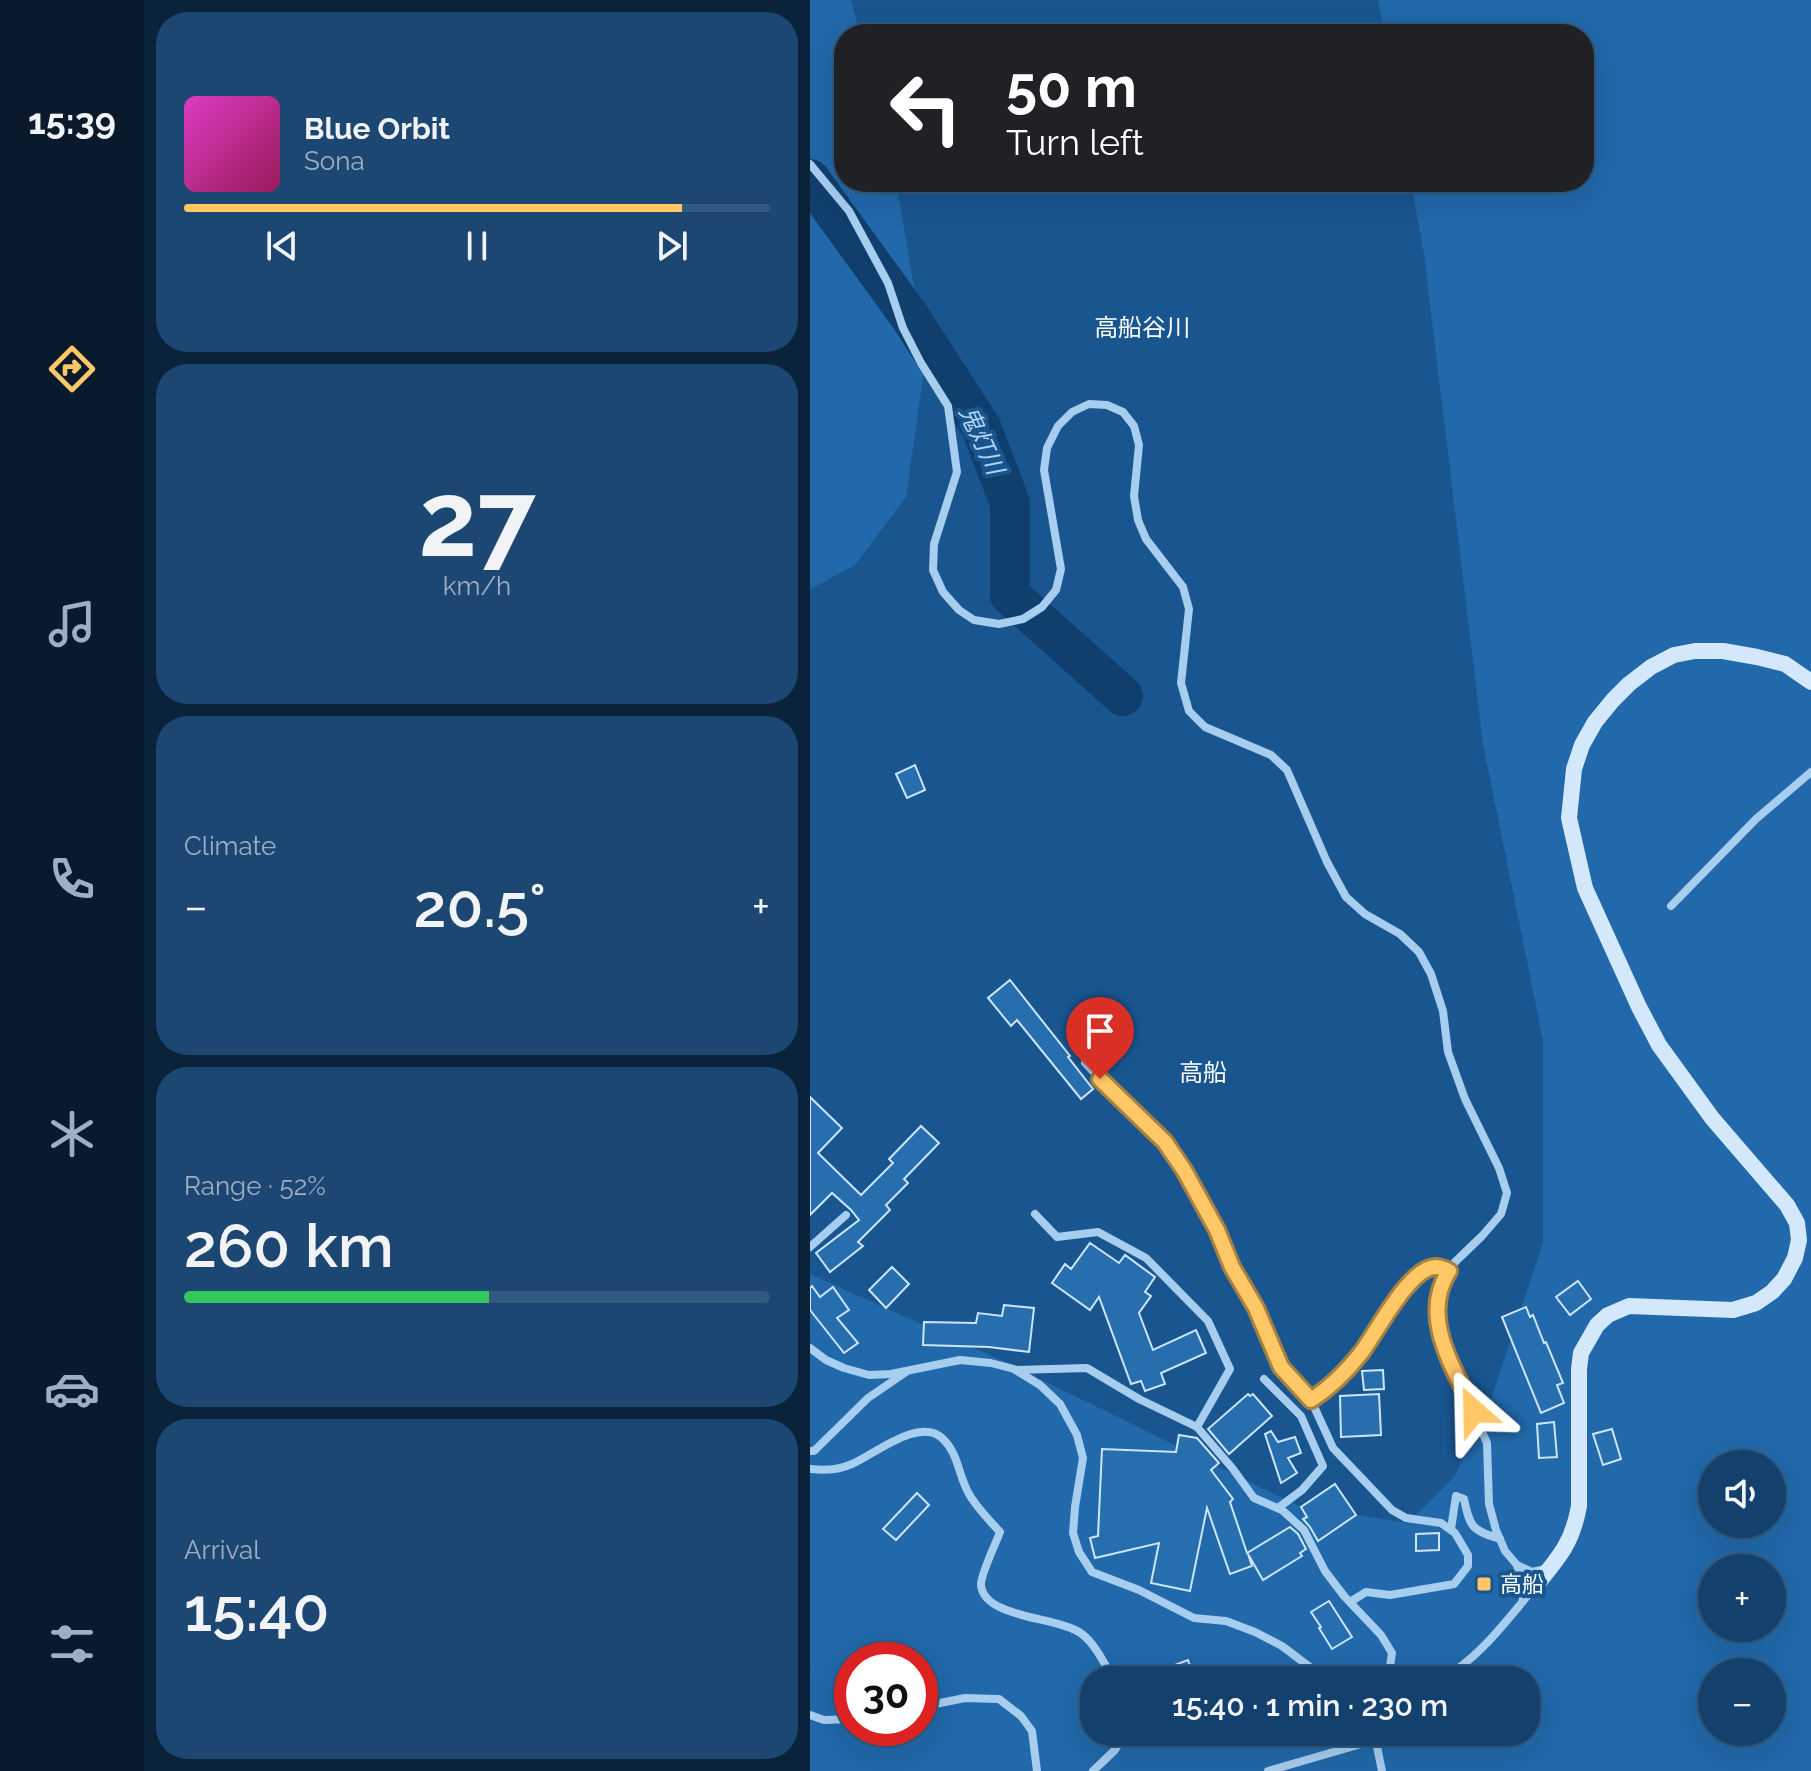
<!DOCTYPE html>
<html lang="en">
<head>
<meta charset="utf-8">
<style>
	body { margin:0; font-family:Raleway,"Noto Sans JP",sans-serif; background:#1c4772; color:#f1f3f6; height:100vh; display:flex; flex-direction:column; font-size:30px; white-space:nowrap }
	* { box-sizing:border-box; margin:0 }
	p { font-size:26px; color:#9dafc2 }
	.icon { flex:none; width:44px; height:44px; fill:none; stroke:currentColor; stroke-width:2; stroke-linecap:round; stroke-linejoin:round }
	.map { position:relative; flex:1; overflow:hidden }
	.sheet { display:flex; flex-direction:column; gap:12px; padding:12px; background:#0a233b; width:666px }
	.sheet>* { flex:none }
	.hud { position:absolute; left:24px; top:24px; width:760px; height:168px; border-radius:32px; box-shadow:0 8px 32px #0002,0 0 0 2px #32597f; background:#202124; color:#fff; overflow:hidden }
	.controls { position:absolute; left:888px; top:1450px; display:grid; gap:16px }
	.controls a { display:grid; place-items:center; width:88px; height:88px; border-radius:50%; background:#13406c; box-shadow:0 8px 32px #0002,0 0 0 2px #32597f; font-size:40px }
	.speed { position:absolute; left:24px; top:1642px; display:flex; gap:16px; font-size:40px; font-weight:700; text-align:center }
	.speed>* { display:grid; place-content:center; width:104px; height:104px; border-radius:50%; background:#13406c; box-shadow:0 8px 32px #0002,0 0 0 2px #32597f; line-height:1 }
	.speed .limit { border:12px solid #d22; background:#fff; color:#111 }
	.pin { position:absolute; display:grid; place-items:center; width:68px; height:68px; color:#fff; margin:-82px -34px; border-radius:50% 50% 50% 0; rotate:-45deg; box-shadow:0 0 8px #0007 }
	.pin .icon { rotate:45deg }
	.me { position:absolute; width:88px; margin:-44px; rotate:335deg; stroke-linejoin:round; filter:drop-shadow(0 0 6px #0008) }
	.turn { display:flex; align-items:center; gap:28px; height:168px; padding:0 40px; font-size:36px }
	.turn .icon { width:104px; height:104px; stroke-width:2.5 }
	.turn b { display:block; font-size:56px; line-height:68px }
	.big { font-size:60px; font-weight:600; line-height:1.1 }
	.sheet .tile { flex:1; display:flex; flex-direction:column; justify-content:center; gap:12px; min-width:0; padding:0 28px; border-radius:32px; background:#1c4772 }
	.sheet .dial { align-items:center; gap:0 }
	.dial b { font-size:104px; line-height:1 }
	.song { display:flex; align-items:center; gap:24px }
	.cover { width:96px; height:96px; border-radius:12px; background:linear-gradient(135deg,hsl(310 70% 55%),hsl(330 70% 35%)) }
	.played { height:8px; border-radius:4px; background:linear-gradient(90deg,#ffc765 85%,#32597f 85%) }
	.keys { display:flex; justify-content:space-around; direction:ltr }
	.heat { display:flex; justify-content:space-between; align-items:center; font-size:44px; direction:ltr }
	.charge { height:12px; border-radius:6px; background:linear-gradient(90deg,#34c759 52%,#32597f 0) }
	.trip { position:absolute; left:270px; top:1666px; width:460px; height:80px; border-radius:32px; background:#13406c; box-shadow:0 8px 32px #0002,0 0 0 2px #32597f; font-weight:600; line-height:80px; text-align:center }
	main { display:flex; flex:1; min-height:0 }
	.tab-bar { display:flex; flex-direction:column; width:144px; justify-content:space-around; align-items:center; background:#081a2b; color:#9dafc2 }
	.tab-bar .icon { width:56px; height:56px }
	.tab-bar .selected { color:#ffc765 }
	.tab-bar b { font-size:36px; color:#f1f3f6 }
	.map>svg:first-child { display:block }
	.green { fill:#2169aa; fill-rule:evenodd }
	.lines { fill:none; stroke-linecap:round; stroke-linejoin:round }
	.river { stroke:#103f6e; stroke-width:40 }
	.building { fill:#276eaf; stroke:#cde5fb; stroke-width:2 }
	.street { stroke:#a7cdef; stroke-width:8 }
	.secondary { stroke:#d4e8fb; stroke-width:16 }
	.route-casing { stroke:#a68142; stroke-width:20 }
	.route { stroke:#ffc765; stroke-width:14 }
	.poi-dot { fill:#ffc765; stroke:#195690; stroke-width:3 }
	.labels { text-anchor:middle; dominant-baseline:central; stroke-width:8; stroke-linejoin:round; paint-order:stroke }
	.poi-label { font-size:22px; fill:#fff; stroke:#195690; text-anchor:start }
	.neighbourhood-label { font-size:24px; fill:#fff; stroke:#195690 }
	.water-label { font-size:24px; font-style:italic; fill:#b3d6f6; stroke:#195690 }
</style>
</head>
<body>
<main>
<nav class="tab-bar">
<b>15:39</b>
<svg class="icon selected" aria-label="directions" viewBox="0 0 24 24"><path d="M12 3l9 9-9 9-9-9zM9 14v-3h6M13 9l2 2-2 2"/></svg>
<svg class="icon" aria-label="music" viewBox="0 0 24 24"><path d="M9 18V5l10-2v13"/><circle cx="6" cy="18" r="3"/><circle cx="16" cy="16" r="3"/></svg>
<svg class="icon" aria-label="phone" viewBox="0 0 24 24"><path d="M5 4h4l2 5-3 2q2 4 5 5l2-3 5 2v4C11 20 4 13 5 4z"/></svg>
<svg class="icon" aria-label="climate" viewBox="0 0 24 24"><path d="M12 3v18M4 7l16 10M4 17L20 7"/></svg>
<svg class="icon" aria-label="car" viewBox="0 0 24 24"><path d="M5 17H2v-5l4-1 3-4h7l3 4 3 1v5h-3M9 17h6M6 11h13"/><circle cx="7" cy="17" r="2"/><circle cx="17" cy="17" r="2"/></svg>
<svg class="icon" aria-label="filters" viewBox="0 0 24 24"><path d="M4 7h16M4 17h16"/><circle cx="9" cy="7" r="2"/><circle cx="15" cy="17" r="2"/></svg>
</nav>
<section class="sheet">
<div class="tile">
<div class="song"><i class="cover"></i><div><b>Blue Orbit</b><p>Sona</p></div></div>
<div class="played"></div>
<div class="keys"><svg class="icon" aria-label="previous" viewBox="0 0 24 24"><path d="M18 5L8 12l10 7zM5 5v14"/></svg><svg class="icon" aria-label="pause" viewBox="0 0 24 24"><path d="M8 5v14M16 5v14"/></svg><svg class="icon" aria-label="next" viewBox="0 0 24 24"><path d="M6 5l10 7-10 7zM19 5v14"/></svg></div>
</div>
<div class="tile dial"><b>27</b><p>km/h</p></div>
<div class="tile"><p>Climate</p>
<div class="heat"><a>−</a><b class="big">20.5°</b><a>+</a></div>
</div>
<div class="tile"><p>Range · 52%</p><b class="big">260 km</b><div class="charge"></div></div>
<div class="tile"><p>Arrival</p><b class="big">15:40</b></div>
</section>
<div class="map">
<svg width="1001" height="1771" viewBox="0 0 1001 1771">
	<rect width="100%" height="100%" fill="#195690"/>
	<!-- green -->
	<g class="green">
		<path d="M0,0H41L50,34H34V182H86L116,357L96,497L45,565L0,589Z"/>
		<path d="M568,0H1001V1771H0V1274L189,1359L489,1506L598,1523L645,1476L682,1396L733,1243V1040L673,744L614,254L601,182H774V34H575ZM902,1464H962V1524H902ZM902,1568H962V1628H902ZM42,1660H110V1728H42ZM902,1672H962V1732H902ZM284,1680H716V1732H284Z"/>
	</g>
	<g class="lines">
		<!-- river -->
		<path class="river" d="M0,179L100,317L171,427L200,503V595L313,696"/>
	</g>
	<!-- building -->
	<g class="building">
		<path d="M105,765L115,790L97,798L86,774Z"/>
		<path d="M200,980L260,1056L258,1057L283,1089L271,1099L207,1020L201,1026L178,998Z"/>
		<path d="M0,1097L32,1128L8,1153L51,1195L83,1163L79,1159L111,1126L129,1143L94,1179L98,1183L76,1205L80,1210L48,1242L53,1246L20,1272L6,1253L49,1220L41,1210L22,1193L0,1215Z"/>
		<path d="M280,1243L309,1263L315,1255L345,1277L335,1292L341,1296L329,1313L343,1350L386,1330L396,1353L351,1373L355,1384L335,1391L331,1381L321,1384L289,1297L280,1310L242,1283L255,1264L261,1269Z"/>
		<path d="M82,1267L99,1284L76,1308L59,1290Z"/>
		<path d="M768,1281L781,1299L760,1315L746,1297Z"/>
		<path d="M2,1286L10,1297L23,1287L39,1310L27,1318L48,1343L34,1353L0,1310V1288Z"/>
		<path d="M194,1305L224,1308L219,1352L179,1347L113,1345L114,1322L166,1323L168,1313L192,1316Z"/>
		<path d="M716,1307L720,1317L723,1315L734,1343L736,1342L753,1383L747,1385L754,1403L731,1413L692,1317Z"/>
		<path d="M573,1370L574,1389L554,1390L552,1371Z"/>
		<path d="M438,1394L440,1396L443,1394L462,1416L419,1454L398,1429Z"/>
		<path d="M569,1394L571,1435L531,1437L530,1396Z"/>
		<path d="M744,1422L747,1457L729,1458L727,1424Z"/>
		<path d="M802,1429L811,1459L793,1465L783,1434Z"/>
		<path d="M461,1431L468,1442L485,1437L491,1453L478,1458L487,1473L471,1483L455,1434Z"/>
		<path d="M369,1435L387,1438L409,1463L401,1470L423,1499L420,1502L437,1553L480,1527L488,1534L496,1549L490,1553L492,1556L453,1580L438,1554L442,1566L420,1574L397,1508L380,1591L341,1583L349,1543L285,1558L280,1538L288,1536L292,1449L366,1452Z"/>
		<path d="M525,1484L546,1515L508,1541L500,1527L493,1519L497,1517L491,1507Z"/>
		<path d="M107,1493L119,1505L86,1540L73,1529Z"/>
		<path d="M629,1533V1550L606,1551V1534Z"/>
		<path d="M519,1601L542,1637L522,1649L509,1628L511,1627L501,1612Z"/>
		<path d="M378,1660L385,1680H331L330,1678Z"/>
	</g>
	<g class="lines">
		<!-- street -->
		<g class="street">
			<path d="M0,164L39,211L78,283L93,328L111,363L138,406L147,472L124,544L123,570L133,592L149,610L164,620L189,624L213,619L232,607L246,590L251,569L234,470L237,448L248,426L262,412L279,404L297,405L313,412L324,426L329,445L324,496L328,520L336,539L373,587L379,609L371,683L379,711L395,727L461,755L477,770L517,862L536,897L555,914L590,934L609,952L621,974L633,1011L638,1052L655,1099L689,1168L697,1193L691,1214L672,1236L645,1262L632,1282L626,1301L627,1320L633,1346L677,1443L679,1504L686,1530L695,1551L707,1565L722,1572L736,1569"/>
			<path d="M861,906L946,819L1001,772"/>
			<path d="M275,1063L320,1110L355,1142L374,1170L407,1230L422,1267L446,1308L462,1350L471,1367L501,1400L523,1448L582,1510L596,1518L631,1523L645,1533L658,1555V1566L644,1584L580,1595L556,1592L540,1602"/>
			<path d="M225,1214L247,1237L288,1232L336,1258L398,1321L420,1369L387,1427"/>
			<path d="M0,1247L36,1215"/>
			<path d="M0,1348L16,1360L34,1368L59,1375L81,1374L150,1360L181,1363L204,1369L230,1385L250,1404L267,1435L273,1458L265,1507L263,1533L269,1552L282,1572L329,1590L384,1618L416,1621L445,1632L472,1646L517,1680"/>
			<path d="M206,1370L277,1368L329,1399L387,1427L423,1469L444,1498L472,1510L494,1530L515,1571L534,1596L571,1635L582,1653L578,1680"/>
			<path d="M454,1379L491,1416L513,1466L492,1490L468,1508"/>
			<path d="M501,1400C521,1387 537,1371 551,1353C566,1334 600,1266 627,1267C628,1267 638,1270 639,1271"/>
			<path d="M0,1451H4L58,1398L96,1372"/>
			<path d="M0,1469C15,1471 28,1470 42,1464C65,1454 109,1417 132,1438C149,1454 148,1475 159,1494C167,1508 179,1520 190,1532C186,1543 170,1576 171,1585C174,1619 248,1616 272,1634C286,1645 295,1665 304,1680"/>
			<path d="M641,1529L646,1496L654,1499C660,1528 662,1530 690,1539"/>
			<path d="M707,1565L711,1581L713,1601"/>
			<path d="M630,1680C669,1659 696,1621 724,1588"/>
			<path d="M110,1707L155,1698L189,1699L211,1716L222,1731L227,1771"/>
			<path d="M0,1715L14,1720L42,1719"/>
			<path d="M564,1732L572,1771"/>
			<path d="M283,1771L305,1750L316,1732"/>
			<path d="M458,1771L565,1740"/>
		</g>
		<!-- secondary -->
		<path class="secondary" d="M724,1588C748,1558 762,1545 769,1506V1369L771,1353L787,1325L798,1315L819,1306L923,1310L946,1303L962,1292L974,1279L985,1258L989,1240L987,1223L977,1205L902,1118L849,1045L829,1007L775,888L759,818L764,769L772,745L785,722L803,700L819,684L841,667L864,655L885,651H913L947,657L975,664L1001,682"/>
	</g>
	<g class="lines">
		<defs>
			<path id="route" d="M290,1079L355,1142L374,1170L407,1230L422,1267L446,1308L471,1367L501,1400C521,1387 537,1371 551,1353C566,1334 600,1265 627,1267C628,1267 638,1270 639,1271C609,1317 644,1368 664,1411"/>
		</defs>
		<!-- route casing -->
		<use href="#route" class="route-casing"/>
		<!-- route -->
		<use href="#route" class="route"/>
	</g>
	<!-- markers -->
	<rect class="poi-dot" x="666" y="1576" width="16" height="16" rx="4"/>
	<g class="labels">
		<!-- poi labels -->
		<g class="poi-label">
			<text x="690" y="1584">高船</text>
		</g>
		<!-- neighbourhood labels -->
		<g class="neighbourhood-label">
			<text x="332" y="327">高船谷川</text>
			<text x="393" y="1072">高船</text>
		</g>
		<!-- water labels -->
		<g class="water-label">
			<text transform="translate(172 440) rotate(65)">鬼灯川</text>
		</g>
	</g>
</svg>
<div class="controls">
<a><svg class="icon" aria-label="sound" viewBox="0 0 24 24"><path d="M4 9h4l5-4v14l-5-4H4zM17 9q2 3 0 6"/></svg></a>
<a>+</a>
<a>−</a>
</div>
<div class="speed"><div class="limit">30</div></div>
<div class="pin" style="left:290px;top:1079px;background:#d93025"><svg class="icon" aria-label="arrive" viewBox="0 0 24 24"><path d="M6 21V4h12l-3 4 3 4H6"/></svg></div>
<svg class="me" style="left:664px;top:1411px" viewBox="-20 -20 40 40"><path d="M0-17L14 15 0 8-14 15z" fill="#ffc765" stroke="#fff" stroke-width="4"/></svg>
<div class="trip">15:40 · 1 min · 230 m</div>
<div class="hud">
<div class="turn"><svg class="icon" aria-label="left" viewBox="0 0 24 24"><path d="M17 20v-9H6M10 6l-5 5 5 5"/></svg><div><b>50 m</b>Turn left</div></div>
</div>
</div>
</main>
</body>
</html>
